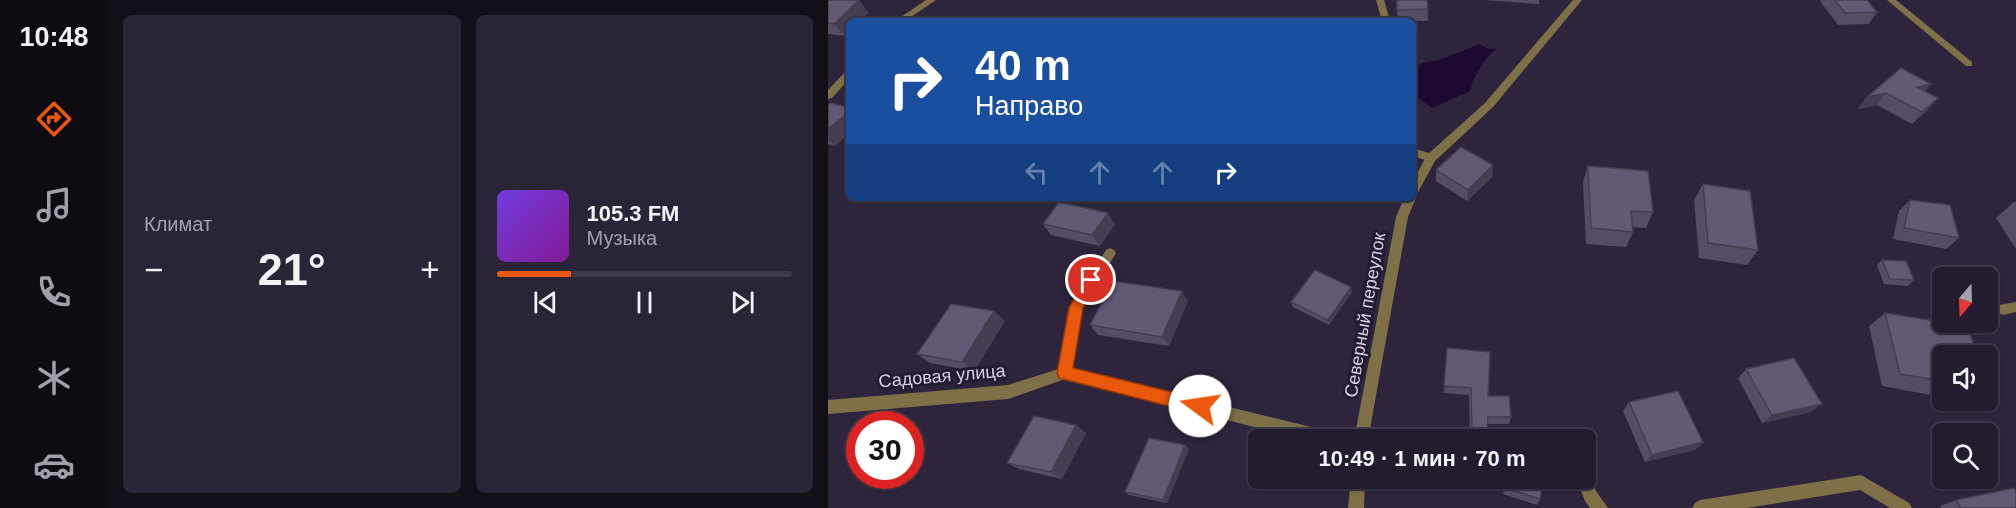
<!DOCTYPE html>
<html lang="ru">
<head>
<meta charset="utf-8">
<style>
	body { margin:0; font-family:Helvetica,sans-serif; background:#2a2536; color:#f1f3f6; height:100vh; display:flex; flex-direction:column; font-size:22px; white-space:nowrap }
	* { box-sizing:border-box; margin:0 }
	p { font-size:20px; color:#a2a1aa }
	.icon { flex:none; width:33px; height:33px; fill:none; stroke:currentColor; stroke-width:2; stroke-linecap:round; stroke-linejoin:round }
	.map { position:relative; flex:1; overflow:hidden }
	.sheet { display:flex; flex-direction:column; gap:15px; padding:15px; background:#130f19; width:720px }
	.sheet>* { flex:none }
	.banner { position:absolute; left:18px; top:18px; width:570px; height:183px; border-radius:9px; box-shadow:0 2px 4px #0004,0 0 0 2px #3f3a4a; background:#1a4fa0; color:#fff; overflow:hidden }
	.needle { width:39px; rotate:199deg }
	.controls { position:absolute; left:1104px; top:267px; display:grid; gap:12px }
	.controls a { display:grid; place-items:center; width:66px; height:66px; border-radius:9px; background:#221c2e; box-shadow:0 2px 4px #0004,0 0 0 2px #3f3a4a; font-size:30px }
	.speed { position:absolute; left:18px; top:411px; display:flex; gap:12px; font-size:30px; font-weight:700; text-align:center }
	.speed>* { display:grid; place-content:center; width:78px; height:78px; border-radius:50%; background:#221c2e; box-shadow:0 2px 4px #0004,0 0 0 2px #3f3a4a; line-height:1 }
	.speed .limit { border:9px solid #d22; background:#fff; color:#111 }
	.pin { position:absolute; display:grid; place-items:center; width:51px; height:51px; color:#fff; margin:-26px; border:3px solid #fff; border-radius:50%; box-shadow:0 2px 6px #0007 }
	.me { position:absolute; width:66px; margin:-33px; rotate:284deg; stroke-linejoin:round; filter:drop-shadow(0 0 4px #0008) }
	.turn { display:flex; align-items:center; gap:21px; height:126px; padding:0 30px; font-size:27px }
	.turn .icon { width:78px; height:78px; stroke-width:2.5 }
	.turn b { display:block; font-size:42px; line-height:51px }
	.lanes { display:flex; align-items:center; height:57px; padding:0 30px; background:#0003; justify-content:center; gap:30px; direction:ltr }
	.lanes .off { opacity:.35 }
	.big { font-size:45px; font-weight:700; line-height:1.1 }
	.sheet .widget { flex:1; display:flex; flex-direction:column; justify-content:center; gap:9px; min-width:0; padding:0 21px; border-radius:9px; background:#2a2536 }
	.song { display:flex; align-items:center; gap:18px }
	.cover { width:72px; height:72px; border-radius:9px; background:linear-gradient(135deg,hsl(260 70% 55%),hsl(290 70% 35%)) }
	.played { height:6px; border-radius:3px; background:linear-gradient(90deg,#ea580c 25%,#3f3a4a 25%) }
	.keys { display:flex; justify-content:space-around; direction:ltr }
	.heat { display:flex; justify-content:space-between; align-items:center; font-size:33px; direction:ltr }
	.sheet .tiles { flex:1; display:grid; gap:15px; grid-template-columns:repeat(2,1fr) }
	.trip { position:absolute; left:420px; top:429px; width:348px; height:60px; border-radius:9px; background:#221c2e; box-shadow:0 2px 4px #0004,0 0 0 2px #3f3a4a; font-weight:700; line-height:60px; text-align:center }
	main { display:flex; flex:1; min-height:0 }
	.tabs { display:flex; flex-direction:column; width:108px; justify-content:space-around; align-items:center; background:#0e0b12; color:#a2a1aa }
	.tabs .icon { width:42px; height:42px }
	.tabs .active { color:#ea580c }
	.tabs b { font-size:27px; color:#f1f3f6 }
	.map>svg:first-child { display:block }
	.water { fill:#1d0a33 }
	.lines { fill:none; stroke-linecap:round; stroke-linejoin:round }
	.path { stroke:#696277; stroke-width:4.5; stroke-dasharray:3 3; stroke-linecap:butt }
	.service { fill:#7f7147; fill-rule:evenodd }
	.minor { fill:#7f7147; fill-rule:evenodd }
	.wall { fill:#554d64 }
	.shaded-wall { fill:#453e51 }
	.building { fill:#635974; stroke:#453e51; stroke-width:1.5 }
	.route { fill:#ea580c; stroke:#983908; stroke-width:1.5 }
	.labels { text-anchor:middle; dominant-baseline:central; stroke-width:6; stroke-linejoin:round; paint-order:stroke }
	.street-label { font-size:18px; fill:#d6d1e0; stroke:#241b32 }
</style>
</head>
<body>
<main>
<nav class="tabs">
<b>10:48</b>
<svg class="icon active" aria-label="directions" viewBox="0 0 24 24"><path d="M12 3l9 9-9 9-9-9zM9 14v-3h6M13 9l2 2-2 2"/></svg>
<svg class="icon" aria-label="music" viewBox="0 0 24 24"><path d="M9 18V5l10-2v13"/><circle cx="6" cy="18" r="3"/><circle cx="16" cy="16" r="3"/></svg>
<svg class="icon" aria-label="phone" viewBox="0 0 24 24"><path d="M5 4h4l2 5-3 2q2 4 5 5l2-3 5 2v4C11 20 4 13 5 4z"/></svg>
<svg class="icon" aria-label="climate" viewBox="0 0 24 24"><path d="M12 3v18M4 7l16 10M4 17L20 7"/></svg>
<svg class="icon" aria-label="car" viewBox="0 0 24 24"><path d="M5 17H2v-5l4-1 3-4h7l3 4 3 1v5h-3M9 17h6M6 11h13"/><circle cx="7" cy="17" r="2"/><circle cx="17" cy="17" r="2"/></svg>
</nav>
<section class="sheet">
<div class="tiles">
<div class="widget"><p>Климат</p>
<div class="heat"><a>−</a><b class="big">21°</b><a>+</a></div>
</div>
<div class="widget">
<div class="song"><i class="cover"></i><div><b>105.3 FM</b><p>Музыка</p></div></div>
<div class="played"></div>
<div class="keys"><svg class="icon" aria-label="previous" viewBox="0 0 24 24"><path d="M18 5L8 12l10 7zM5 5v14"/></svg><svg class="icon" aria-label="pause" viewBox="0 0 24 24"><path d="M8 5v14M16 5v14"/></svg><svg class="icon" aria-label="next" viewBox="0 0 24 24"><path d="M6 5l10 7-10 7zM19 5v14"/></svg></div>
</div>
</div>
</section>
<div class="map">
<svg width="1188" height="508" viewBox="0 0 1188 508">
	<rect width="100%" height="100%" fill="#2e253d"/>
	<!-- water -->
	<path class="water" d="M652,44L660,49L669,48C656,59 646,75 642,91L604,108L588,96L585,71L594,63L611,60Z"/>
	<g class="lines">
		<!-- path -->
		<path class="path" d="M553,433L645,440"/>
		<!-- service -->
		<g class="service">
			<path d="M98,0H108L77,21H67Z"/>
			<path d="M548,0H556L562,21H554Z"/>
			<path d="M1059,0H1068L1144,62V66H1138Z"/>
			<path d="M21,70V79L4,98L0,99V90L18,71Z"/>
			<path d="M585,148L607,155L608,158L603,162L585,156Z"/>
			<path d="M282,248L286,250L288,253L254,309L244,373L242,377L237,379L232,377L230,373L242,308L278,250Z"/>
			<path d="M758,472L760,473L768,491L780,508H762L757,501L748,478H758Z"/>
			<path d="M1033,475L1081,503L1084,508H1062L1032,490L919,508H864L867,503L872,500Z"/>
		</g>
		<!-- minor -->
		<g class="minor">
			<path d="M745,0H754L665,107L607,161L589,194L586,195L588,198L580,217L540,440H526L568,217L576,198H585V181L599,155L657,103Z"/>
			<path d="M1188,302V312L1175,315L1171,313L1169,309L1171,305Z"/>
			<path d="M237,367L508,433L513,435L515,440H478L237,379L180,399L0,414V400L180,385Z"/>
			<path d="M523,478H537L536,508H520Z"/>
		</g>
	</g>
	<!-- wall -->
	<g class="wall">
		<path d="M0,0H31L40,13L32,21H21V32L17,36L0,34Z"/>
		<path d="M568,0L600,9V21H570Z"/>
		<path d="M655,0H711V4Z"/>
		<path d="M993,0H1039L1049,12L1041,24L1010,25L992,1Z"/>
		<path d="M1103,84L1097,91L1100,110L1084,124L1049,105L1030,109L1039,97Z"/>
		<path d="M0,105L21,108V133L7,146L0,144Z"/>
		<path d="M760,166L825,212L818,228L805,227V232L798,247L758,244L755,182Z"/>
		<path d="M608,170L664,177L639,201L608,181Z"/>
		<path d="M875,184L930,250L919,265L871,258L866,200Z"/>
		<path d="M1082,200L1131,238L1118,249L1065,239L1071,211Z"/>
		<path d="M1186,202H1188V249L1168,218Z"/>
		<path d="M215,224H287L272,246L223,235Z"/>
		<path d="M1054,260L1086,280L1080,286L1056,284L1049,265Z"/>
		<path d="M524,292L501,325L465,307L463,302Z"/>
		<path d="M360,301L341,346L270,335L262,325Z"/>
		<path d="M1057,313L1114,356V397L1054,386L1041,326Z"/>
		<path d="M177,321L146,371L102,363L89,354Z"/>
		<path d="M619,348L660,396L683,417L681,424H659V434L658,440H642L641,395L616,393Z"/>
		<path d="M918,369L983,412L934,423L910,378Z"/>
		<path d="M801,402L875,442L867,450L817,462L795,411Z"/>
		<path d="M248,425L258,433L234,479L191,469L179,463Z"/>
		<path d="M357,445L361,449L339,503L301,495L297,492Z"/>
		<path d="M679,478H716L712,499L709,505L675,494Z"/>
		<path d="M1128,500L1188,508H1114L1112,506Z"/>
	</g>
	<!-- shaded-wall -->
	<g class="shaded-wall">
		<path d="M31,0L40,13L32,21H21V32L17,36L6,24Z"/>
		<path d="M1103,84L1093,96L1089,87Z"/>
		<path d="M1058,93L1049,105L1030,109L1039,97Z"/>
		<path d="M1110,98L1100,110L1084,124L1094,112Z"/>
		<path d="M21,112V133L7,146L0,139V129Z"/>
		<path d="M665,165L664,177L639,201L640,190Z"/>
		<path d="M280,213L287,224L272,246L264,235Z"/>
		<path d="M523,287L524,292L501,325L500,320Z"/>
		<path d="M354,291L360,301L341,346L334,337Z"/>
		<path d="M166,311L177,321L146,371L134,362Z"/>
		<path d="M994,404L983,412L934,423L944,415Z"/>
		<path d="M248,425L258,433L234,479L223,472Z"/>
		<path d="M875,442L867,450L817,462L824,455Z"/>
		<path d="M357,445L361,449L339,503L335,500Z"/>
	</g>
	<!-- building -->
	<g class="building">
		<path d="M0,0H31L6,24L0,23Z"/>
		<path d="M569,0H599L600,9L569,10Z"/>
		<path d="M1007,0H1039L1049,12L1017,13Z"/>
		<path d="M1073,68L1103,84L1089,87L1110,98L1094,112L1058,93L1039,97Z"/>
		<path d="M3,103L21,108V112L0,129V105Z"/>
		<path d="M633,147L665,165L640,190L608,170Z"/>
		<path d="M760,166L820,171L825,212L803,211L805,232L763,228Z"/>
		<path d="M875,184L922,191L930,250L880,243Z"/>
		<path d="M1082,200L1122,205L1131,238L1076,228Z"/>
		<path d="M231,202L280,213L264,235L215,224Z"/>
		<path d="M1054,260L1078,261L1086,280L1062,279Z"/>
		<path d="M487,270L523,287L500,320L463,302Z"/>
		<path d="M285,281L354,291L334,337L262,325Z"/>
		<path d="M123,304L166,311L134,362L89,354Z"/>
		<path d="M1057,313L1114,322L1140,326L1149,356H1114V381L1072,374Z"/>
		<path d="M619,348L662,352L660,396H681L683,417H660L659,434H644L643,388L616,386Z"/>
		<path d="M966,358L994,404L944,415L918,369Z"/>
		<path d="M850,391L875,442L824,455L801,402Z"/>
		<path d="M206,416L248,425L223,472L179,463Z"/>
		<path d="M321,438L357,445L335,500L297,492Z"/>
		<path d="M680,478H716L712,499L677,488Z"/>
		<path d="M1186,488L1188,491V508H1133L1128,500Z"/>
	</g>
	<!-- route -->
	<path class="route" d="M263,274L268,276L270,280L255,308L245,368L372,399L378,401L380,406L378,412L372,414L231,378L229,373L241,308L258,276Z"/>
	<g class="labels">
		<!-- street labels -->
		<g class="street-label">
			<text transform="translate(537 315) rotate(-80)">Северный переулок</text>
			<text transform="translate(114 376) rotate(-5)">Садовая улица</text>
		</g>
	</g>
</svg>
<div class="controls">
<a><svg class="needle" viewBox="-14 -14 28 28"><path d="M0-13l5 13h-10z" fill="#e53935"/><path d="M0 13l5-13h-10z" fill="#a2a1aa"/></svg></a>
<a><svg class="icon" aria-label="sound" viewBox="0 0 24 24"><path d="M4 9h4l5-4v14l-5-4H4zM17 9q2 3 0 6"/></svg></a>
<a><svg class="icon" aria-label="search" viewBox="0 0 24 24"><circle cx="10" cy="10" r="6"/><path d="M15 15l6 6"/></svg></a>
</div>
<div class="speed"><div class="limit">30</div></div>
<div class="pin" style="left:263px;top:280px;background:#d93025"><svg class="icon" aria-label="arrive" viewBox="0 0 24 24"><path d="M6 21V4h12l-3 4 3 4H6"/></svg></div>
<svg class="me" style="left:372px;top:406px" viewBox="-20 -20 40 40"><circle r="19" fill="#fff"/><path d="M0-13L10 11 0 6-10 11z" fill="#ea580c"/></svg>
<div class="trip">10:49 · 1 мин · 70 m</div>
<div class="banner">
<div class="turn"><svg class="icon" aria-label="right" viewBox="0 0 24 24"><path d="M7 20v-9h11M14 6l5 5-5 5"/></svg><div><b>40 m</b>Направо</div></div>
<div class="lanes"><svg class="icon off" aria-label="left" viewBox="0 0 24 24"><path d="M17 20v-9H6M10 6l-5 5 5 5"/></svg><svg class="icon off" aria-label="ahead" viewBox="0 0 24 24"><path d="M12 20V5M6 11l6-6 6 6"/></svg><svg class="icon off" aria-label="ahead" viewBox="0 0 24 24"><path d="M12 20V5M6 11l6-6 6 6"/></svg><svg class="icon" aria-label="right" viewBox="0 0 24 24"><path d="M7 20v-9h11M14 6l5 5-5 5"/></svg></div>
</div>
</div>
</main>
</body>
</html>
